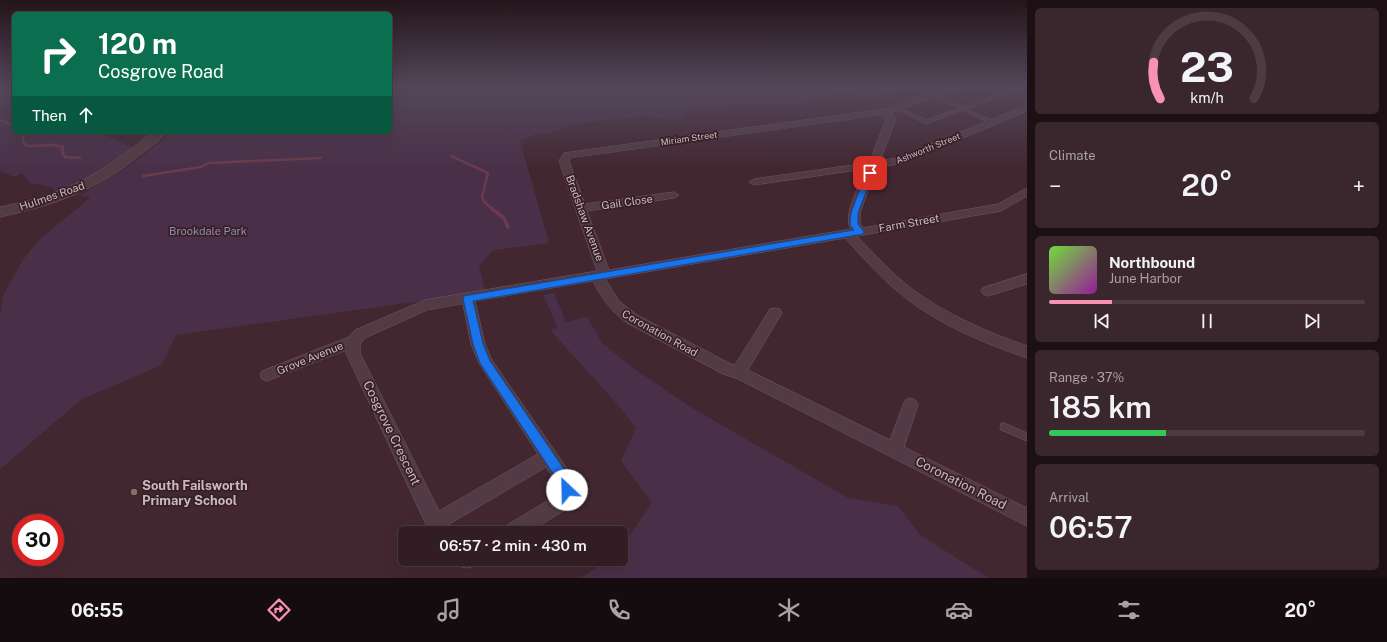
<!DOCTYPE html>
<html lang="en">
<head>
<meta charset="utf-8">
<style>
	body { margin:0; font-family:"Public Sans",sans-serif; background:#3a262d; color:#f1f3f6; height:100vh; display:flex; flex-direction:column; font-size:15px; white-space:nowrap }
	* { box-sizing:border-box; margin:0 }
	p { font-size:13px; color:#a8a2a7 }
	.icon { flex:none; width:22px; height:22px; fill:none; stroke:currentColor; stroke-width:2; stroke-linecap:round; stroke-linejoin:round }
	.map { position:relative; flex:1; overflow:hidden }
	.drawer { display:flex; flex-direction:column; gap:8px; padding:8px; background:#1c1014; width:360px }
	.drawer>* { flex:none }
	.banner { position:absolute; left:12px; top:12px; width:380px; height:122px; border-radius:6px; box-shadow:0 4px 16px #0002,0 0 0 1px #4d3b42; background:#0b6e4f; color:#fff; overflow:hidden }
	.speed { position:absolute; left:12px; top:514px; display:flex; gap:8px; font-size:20px; font-weight:700; text-align:center }
	.speed>* { display:grid; place-content:center; width:52px; height:52px; border-radius:50%; background:#321d25; box-shadow:0 4px 16px #0002,0 0 0 1px #4d3b42; line-height:1 }
	.speed .limit { border:6px solid #d22; background:#fff; color:#111 }
	.pin { position:absolute; display:grid; place-items:center; width:34px; height:34px; color:#fff; margin:-17px; border-radius:8px; box-shadow:0 2px 6px #0006 }
	.me { position:absolute; width:44px; margin:-22px; rotate:336deg; stroke-linejoin:round; filter:drop-shadow(0 0 3px #0008) }
	.turn { display:flex; align-items:center; gap:14px; height:84px; padding:0 20px; font-size:18px }
	.turn .icon { width:52px; height:52px; stroke-width:2.5 }
	.turn b { display:block; font-size:28px; line-height:34px }
	.then { display:flex; align-items:center; height:38px; padding:0 20px; background:#0003; gap:8px; font-size:15px }
	.big { font-size:30px; font-weight:600; line-height:1.1 }
	.drawer .widget { flex:1; display:flex; flex-direction:column; justify-content:center; gap:6px; min-width:0; padding:0 14px; border-radius:6px; background:#3a262d }
	.drawer .dial { align-items:center; gap:0 }
	.dial svg { height:104px; overflow:visible; fill:none; stroke:#4d3b42; stroke-width:7; stroke-linecap:round; text-anchor:middle }
	.dial text { fill:#f1f3f6; stroke:none }
	.song { display:flex; align-items:center; gap:12px }
	.cover { width:48px; height:48px; border-radius:6px; background:linear-gradient(135deg,hsl(100 70% 55%),hsl(300 70% 35%)) }
	.played { height:4px; border-radius:2px; background:linear-gradient(90deg,#f891b4 20%,#4d3b42 20%) }
	.keys { display:flex; justify-content:space-around; direction:ltr }
	.heat { display:flex; justify-content:space-between; align-items:center; font-size:22px; direction:ltr }
	.charge { height:6px; border-radius:3px; background:linear-gradient(90deg,#34c759 37%,#4d3b42 0) }
	.trip { position:absolute; left:398px; top:526px; width:230px; height:40px; border-radius:6px; background:#321d25; box-shadow:0 4px 16px #0002,0 0 0 1px #4d3b42; font-weight:600; line-height:40px; text-align:center }
	.menu { display:flex; height:64px; justify-content:space-around; align-items:center; background:#140c0f; color:#a8a2a7 }
	.menu .icon { width:28px; height:28px }
	.menu .selected { color:#f891b4 }
	.menu b { font-size:18px; color:#f1f3f6 }
	main { display:flex; flex:1; min-height:0 }
	.map>svg:first-child { display:block }
	.green { fill:#493048 }
	.lines { fill:none; stroke-linecap:round; stroke-linejoin:round }
	.stream-far1 { stroke:#693b4c; stroke-width:2.5 }
	.stream { stroke:#693b4c; stroke-width:3.5 }
	.service-casing { stroke:#6f5961; stroke-width:1 }
	.minor-casing { stroke:#6f5961; stroke-width:1 }
	.tertiary-casing { stroke:#6f5961; stroke-width:1 }
	.service { fill:#523b44; fill-rule:evenodd }
	.minor { fill:#523b44; fill-rule:evenodd }
	.tertiary { fill:#523b44; fill-rule:evenodd }
	.route { fill:#1a73e8; stroke:#114b97 }
	.education-dot { fill:#8d6e63; stroke:#372028; stroke-width:1.5 }
	.labels { text-anchor:middle; dominant-baseline:central; stroke-width:3.5; stroke-linejoin:round; paint-order:stroke }
	.far-street-label { font-size:9px; fill:#ccb8bf; stroke:#372028 }
	.street-label { font-size:11px; fill:#ccb8bf; stroke:#372028 }
	.park-label { font-size:11px; fill:#968cb0; stroke:#372028 }
	.near-street-label { font-size:13px; fill:#ccb8bf; stroke:#372028 }
	.near-poi-label { font-size:13px; font-weight:bold; fill:#ccb8bf; stroke:#372028; text-anchor:start }
</style>
</head>
<body>
<main>
<div class="map">
<svg width="1027" height="578" viewBox="0 0 1027 578">
	<rect width="100%" height="100%" fill="#422731"/>
	<!-- green -->
	<g class="green">
		<path d="M0,87H14V132H98L134,148L90,180L57,195L53,188L31,183L22,173L14,177L0,171Z"/>
		<path d="M390,87H894L889,93L878,100C862,96 839,93 823,97C815,100 811,102 802,104L703,107L688,112L685,116L679,119L669,120L646,116L574,124L550,133H538L520,141L549,243L493,250L479,266L485,292L176,335L162,365L82,399L0,469V316L3,296L22,261L40,239L90,198L89,197L79,196C112,177 143,158 171,132H390Z"/>
		<path d="M554,293L566,322L587,317L602,343L633,368L689,406L848,498L898,506L920,535L982,574L991,578H581L609,559H621V548L652,503L621,461L636,428L618,405L550,330L558,328L543,295Z"/>
	</g>
	<g class="lines">
		<!-- stream-far1 -->
		<g class="stream-far1">
			<path d="M0,120L14,125"/>
			<path d="M24,132L23,142L27,146L55,145L63,147L62,152L65,157L80,158"/>
			<path d="M451,156L488,173L482,197L485,203L494,210"/>
			<path d="M143,176L201,167L208,163L321,158"/>
		</g>
		<!-- stream -->
		<path class="stream" d="M492,209L504,218L508,227"/>
		<defs>
			<g id="service">
				<path d="M1017,87H1024L967,109L993,121V123L991,124L963,110L926,124L895,108L899,107L926,120L959,108L932,96V94H936L963,107Z"/>
				<path d="M1004,423L1027,433V441L1001,430L1000,427L1001,424Z"/>
			</g>
			<g id="minor">
				<path d="M948,87H961L891,113L895,117V122L882,155L884,160L897,158L1027,105V111L903,163L874,168L875,171L860,213V224L863,228L998,204L1027,188V196L1001,211L857,236C875,255 892,274 912,289C947,315 987,332 1027,346V358C983,343 938,324 902,295C881,278 863,258 845,238L605,279L619,301L637,315L731,364L735,365L770,309L775,308L780,309L782,313L748,370L890,440L905,400L910,398L915,400L918,405L904,447L1027,508V526L736,378L723,374L627,323C611,311 602,299 593,281L475,301L485,344L492,360L572,476C577,488 575,496 570,507L527,533H501L504,527L557,495L558,484L546,467L446,526L449,533H430L346,353V350L267,381L262,379L260,375L262,371L349,337L355,330L425,300L597,271L559,161L564,153L884,109ZM883,115L885,118V122L872,155L874,162L754,179L749,182L754,185L864,169L865,171C859,185 842,217 851,229L609,270L587,211L674,198L679,195L674,192L585,204L569,161L571,158ZM463,304L471,344L479,363L538,454L439,511L360,353V344L365,338L427,310Z"/>
				<path d="M1027,274V284L988,296L983,294L981,291L983,288Z"/>
				<path d="M455,559H476L474,566L467,568L457,566Z"/>
			</g>
			<path id="tertiary" d="M152,132H166C160,141 149,148 141,154C98,190 54,205 0,217V207C67,194 100,175 152,132Z"/>
		</defs>
		<!-- service casing -->
		<use href="#service" class="service-casing"/>
		<!-- minor casing -->
		<use href="#minor" class="minor-casing"/>
		<!-- tertiary casing -->
		<use href="#tertiary" class="tertiary-casing"/>
		<!-- service -->
		<use href="#service" class="service"/>
		<!-- minor -->
		<use href="#minor" class="minor"/>
		<!-- tertiary -->
		<use href="#tertiary" class="tertiary"/>
	</g>
	<!-- sky -->
	<linearGradient id="sky" x2="0" y2="1"><stop stop-color="#24151b"/><stop offset="0.52" stop-color="#54475a"/><stop offset="1" stop-color="#54475a" stop-opacity="0"/></linearGradient>
	<rect width="1027" height="168" fill="url(#sky)"/>
	<!-- route -->
	<path class="route" d="M870,171L873,173L858,213V224L864,232L863,234L473,301L483,344L490,361L570,478L573,490L571,495L567,496L563,495L560,484L480,363L473,344L463,298L464,296L854,230L850,225L851,213L866,173Z"/>
	<!-- markers -->
	<circle class="education-dot" cx="134" cy="492" r="4"/>
	<g class="labels">
		<!-- far-street labels -->
		<g class="far-street-label">
			<text transform="translate(689 138) rotate(-8)">Miriam Street</text>
			<text transform="translate(928 148) rotate(-22)">Ashworth Street</text>
		</g>
		<!-- street labels -->
		<g class="street-label">
			<text transform="translate(52 196) rotate(-19)">Hulmes Road</text>
			<text transform="translate(627 202) rotate(-8)">Gail Close</text>
			<text transform="translate(585 218) rotate(70)">Bradshaw Avenue</text>
			<text transform="translate(909 223) rotate(-10)">Farm Street</text>
			<text transform="translate(660 333) rotate(29)">Coronation Road</text>
			<text transform="translate(310 358) rotate(-22)">Grove Avenue</text>
		</g>
		<!-- park labels -->
		<g class="park-label">
			<text x="208" y="231">Brookdale Park</text>
		</g>
		<!-- near-street labels -->
		<g class="near-street-label">
			<text transform="translate(392 433) rotate(64)">Cosgrove Crescent</text>
			<text transform="translate(961 483) rotate(27)">Coronation Road</text>
		</g>
		<!-- near-poi labels -->
		<g class="near-poi-label">
			<text x="142" y="485">South Failsworth<tspan x="142" dy="15">Primary School</tspan></text>
		</g>
	</g>
</svg>
<div class="speed"><div class="limit">30</div></div>
<div class="pin" style="left:870px;top:173px;background:#d93025"><svg class="icon" aria-label="arrive" viewBox="0 0 24 24"><path d="M6 21V4h12l-3 4 3 4H6"/></svg></div>
<svg class="me" style="left:567px;top:490px" viewBox="-20 -20 40 40"><circle r="19" fill="#fff"/><path d="M0-13L10 11 0 6-10 11z" fill="#1a73e8"/></svg>
<div class="trip">06:57 · 2 min · 430 m</div>
<div class="banner">
<div class="turn"><svg class="icon" aria-label="right" viewBox="0 0 24 24"><path d="M7 20v-9h11M14 6l5 5-5 5"/></svg><div><b>120 m</b>Cosgrove Road</div></div>
<div class="then">Then<svg class="icon" aria-label="ahead" viewBox="0 0 24 24"><path d="M12 20V5M6 11l6-6 6 6"/></svg></div>
</div>
</div>
<section class="drawer">
<div class="widget dial"><svg viewBox="0 0 100 80">
<path d="M14 69A42 42 0 1 1 86 69"/>
<path d="M14 69A42 42 0 0 1 9 41" stroke="#f891b4"/>
<text x="50" y="56" font-size="32" font-weight="700">23</text>
<text x="50" y="72" font-size="11">km/h</text>
</svg></div>
<div class="widget"><p>Climate</p>
<div class="heat"><a>−</a><b class="big">20°</b><a>+</a></div>
</div>
<div class="widget">
<div class="song"><i class="cover"></i><div><b>Northbound</b><p>June Harbor</p></div></div>
<div class="played"></div>
<div class="keys"><svg class="icon" aria-label="previous" viewBox="0 0 24 24"><path d="M18 5L8 12l10 7zM5 5v14"/></svg><svg class="icon" aria-label="pause" viewBox="0 0 24 24"><path d="M8 5v14M16 5v14"/></svg><svg class="icon" aria-label="next" viewBox="0 0 24 24"><path d="M6 5l10 7-10 7zM19 5v14"/></svg></div>
</div>
<div class="widget"><p>Range · 37%</p><b class="big">185 km</b><div class="charge"></div></div>
<div class="widget"><p>Arrival</p><b class="big">06:57</b></div>
</section>
</main>
<nav class="menu">
<b>06:55</b>
<svg class="icon selected" aria-label="directions" viewBox="0 0 24 24"><path d="M12 3l9 9-9 9-9-9zM9 14v-3h6M13 9l2 2-2 2"/></svg>
<svg class="icon" aria-label="music" viewBox="0 0 24 24"><path d="M9 18V5l10-2v13"/><circle cx="6" cy="18" r="3"/><circle cx="16" cy="16" r="3"/></svg>
<svg class="icon" aria-label="phone" viewBox="0 0 24 24"><path d="M5 4h4l2 5-3 2q2 4 5 5l2-3 5 2v4C11 20 4 13 5 4z"/></svg>
<svg class="icon" aria-label="climate" viewBox="0 0 24 24"><path d="M12 3v18M4 7l16 10M4 17L20 7"/></svg>
<svg class="icon" aria-label="car" viewBox="0 0 24 24"><path d="M5 17H2v-5l4-1 3-4h7l3 4 3 1v5h-3M9 17h6M6 11h13"/><circle cx="7" cy="17" r="2"/><circle cx="17" cy="17" r="2"/></svg>
<svg class="icon" aria-label="filters" viewBox="0 0 24 24"><path d="M4 7h16M4 17h16"/><circle cx="9" cy="7" r="2"/><circle cx="15" cy="17" r="2"/></svg>
<b>20°</b>
</nav>
</body>
</html>
